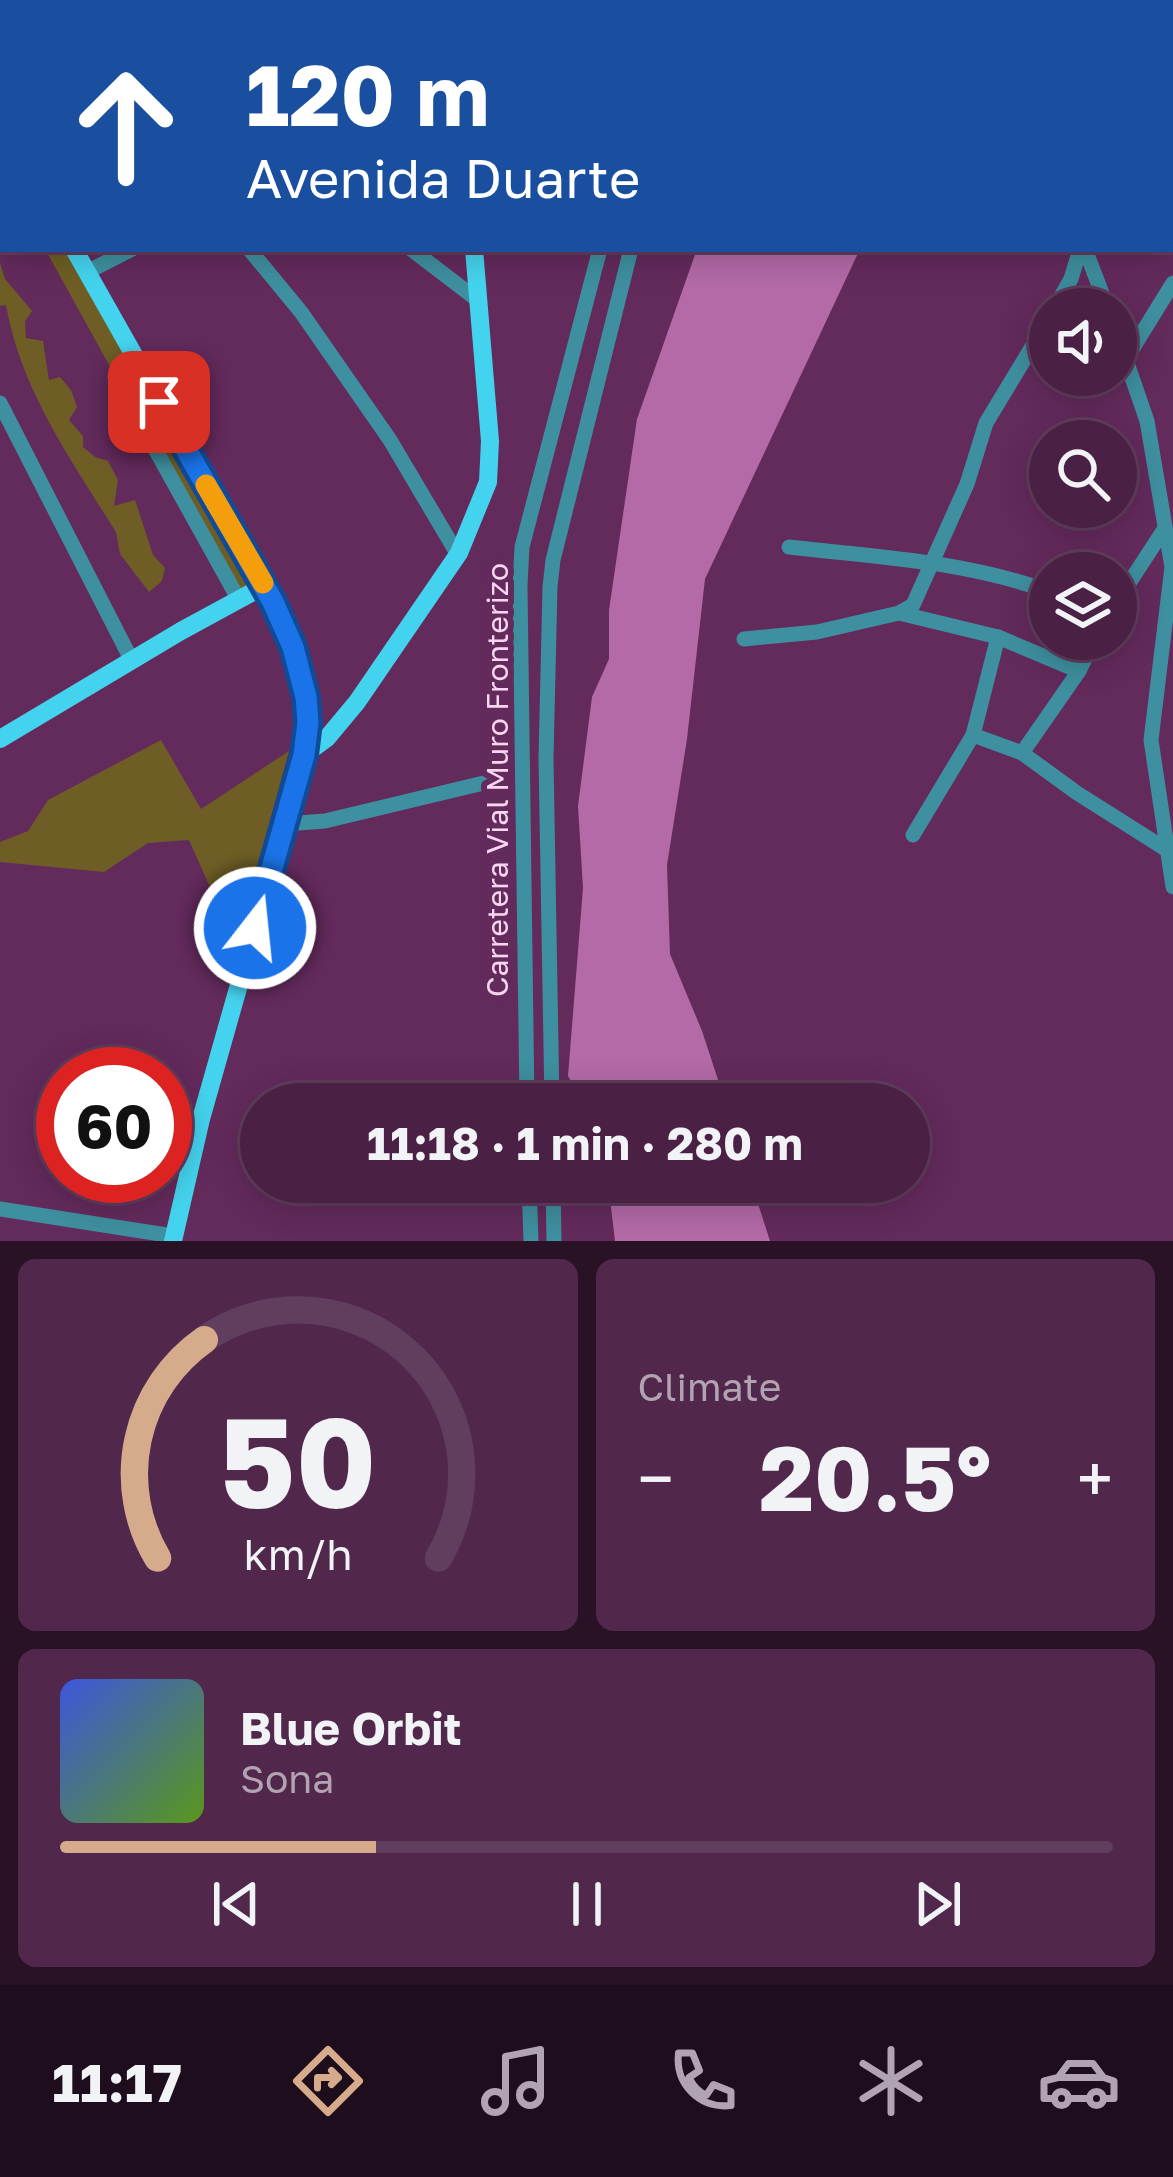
<!DOCTYPE html>
<html lang="en">
<head>
<meta charset="utf-8">
<style>
	body { margin:0; font-family:"Golos Text",sans-serif; background:#51284c; color:#f1f3f6; height:100vh; display:flex; flex-direction:column; font-size:45px; white-space:nowrap }
	* { box-sizing:border-box; margin:0 }
	p { font-size:39px; color:#b2a3b3 }
	.icon { flex:none; width:66px; height:66px; fill:none; stroke:currentColor; stroke-width:2; stroke-linecap:round; stroke-linejoin:round }
	.map { position:relative; height:1241px; overflow:hidden }
	.side { display:flex; flex-direction:column; gap:18px; padding:18px; background:#291226; flex:1 }
	.side>* { flex:none }
	.top-card { position:absolute; left:0px; top:0px; width:1173px; height:252px; box-shadow:0 6px 30px #0003,0 0 0 3px #613e5e; background:#1a4fa0; color:#fff; overflow:hidden }
	.fabs { position:absolute; left:1029px; top:288px; display:grid; gap:24px }
	.fabs a { display:grid; place-items:center; width:108px; height:108px; border-radius:50%; background:#4a2045; box-shadow:0 6px 30px #0003,0 0 0 3px #613e5e; font-size:60px }
	.speed { position:absolute; left:36px; top:1047px; display:flex; gap:24px; font-size:60px; font-weight:700; text-align:center }
	.speed>* { display:grid; place-content:center; width:156px; height:156px; border-radius:50%; background:#4a2045; box-shadow:0 6px 30px #0003,0 0 0 3px #613e5e; line-height:1 }
	.speed .limit { border:18px solid #d22; background:#fff; color:#111 }
	.pin { position:absolute; display:grid; place-items:center; width:102px; height:102px; color:#fff; margin:-51px; border-radius:24px; box-shadow:0 6px 18px #0006 }
	.me { position:absolute; width:132px; margin:-66px; rotate:16deg; stroke-linejoin:round; filter:drop-shadow(0 0 9px #0008) }
	.turn { display:flex; align-items:center; gap:42px; height:252px; padding:0 48px; font-size:54px }
	.turn .icon { width:156px; height:156px; stroke-width:2.5 }
	.turn b { display:block; font-size:84px; line-height:102px }
	.big { font-size:90px; font-weight:700; line-height:1.1 }
	.side .widget { flex:1; display:flex; flex-direction:column; justify-content:center; gap:18px; min-width:0; padding:0 42px; border-radius:18px; background:#51284c }
	.side .dial { align-items:center; gap:0 }
	.dial svg { height:312px; overflow:visible; fill:none; stroke:#613e5e; stroke-width:7; stroke-linecap:round; text-anchor:middle }
	.dial text { fill:#f1f3f6; stroke:none }
	.song { display:flex; align-items:center; gap:36px }
	.cover { width:144px; height:144px; border-radius:18px; background:linear-gradient(135deg,hsl(230 70% 55%),hsl(90 70% 35%)) }
	.played { height:12px; border-radius:6px; background:linear-gradient(90deg,#d6ab8b 30%,#613e5e 30%) }
	.keys { display:flex; justify-content:space-around; direction:ltr }
	.heat { display:flex; justify-content:space-between; align-items:center; font-size:66px; direction:ltr }
	.side .tiles { flex:1; display:grid; gap:18px; grid-template-columns:1fr 1fr }
	.widget:last-child { grid-column:span 2 }
	.trip { position:absolute; left:240px; top:1083px; width:690px; height:120px; border-radius:60px; background:#4a2045; box-shadow:0 6px 30px #0003,0 0 0 3px #613e5e; font-weight:700; line-height:120px; text-align:center }
	.menu { display:flex; height:192px; justify-content:space-around; align-items:center; background:#1e0d1c; color:#b2a3b3 }
	.menu .icon { width:84px; height:84px }
	.menu .selected { color:#d6ab8b }
	.menu b { font-size:54px; color:#f1f3f6 }
	.map>svg:first-child { display:block }
	.green { fill:#6e5e25 }
	.water { fill:#b36aa7 }
	.lines { fill:none; stroke-linecap:round; stroke-linejoin:round }
	.minor { stroke:#3e8f9f; stroke-width:15 }
	.major { stroke:#44d3ee; stroke-width:18 }
	.route-casing { stroke:#114b97; stroke-width:30 }
	.route { stroke:#1a73e8; stroke-width:21 }
	.slow { stroke:#f59e0b; stroke-width:21 }
	.labels { text-anchor:middle; dominant-baseline:central; stroke-width:12; stroke-linejoin:round; paint-order:stroke }
	.street-label { font-size:30px; fill:#f8d5f1; stroke:#632a5c }
</style>
</head>
<body>
<div class="map">
<svg width="1173" height="1241" viewBox="0 0 1173 1241">
	<rect width="100%" height="100%" fill="#632a5c"/>
	<!-- green -->
	<g class="green">
		<path d="M45,249H72L264,586L239,600Z"/>
		<path d="M0,263L5,279L32,311L25,321L26,338L43,341L49,380L60,377L71,390L77,407L69,420L83,436V447L95,457L108,461L118,480L114,506L135,500L153,555L165,568L162,581L149,592L120,554L116,532C71,460 21,390 6,305L0,306Z"/>
		<path d="M161,740L201,809L289,751L243,920L215,908L213,894L189,840L148,843L104,872L0,862V842L28,831L48,800Z"/>
	</g>
	<!-- water -->
	<g class="water">
		<path d="M860,249L705,579L687,739L667,865L670,954L702,1031L726,1104H584L568,1076L583,888L578,806L592,697L609,659V610L637,419L697,249Z"/>
		<path d="M608,1182H751L770,1241H615Z"/>
	</g>
	<g class="lines">
		<!-- minor -->
		<g class="minor">
			<path d="M115,0L116,3"/>
			<path d="M205,0L206,3"/>
			<path d="M282,0L283,3"/>
			<path d="M363,0L364,3"/>
			<path d="M514,0L564,3"/>
			<path d="M452,1L476,0"/>
			<path d="M611,3V0"/>
			<path d="M685,3L686,0"/>
			<path d="M714,3L716,0"/>
			<path d="M1083,3V0"/>
			<path d="M1170,166L1173,164"/>
			<path d="M249,249L301,312L390,440L458,555"/>
			<path d="M411,249L479,301"/>
			<path d="M1085,249L1108,309"/>
			<path d="M87,272L132,249"/>
			<path d="M1054,309L1071,279L1080,249"/>
			<path d="M1116,331L1147,421L1172,567L1151,740L1173,887"/>
			<path d="M1126,359L1173,283"/>
			<path d="M115,377L239,600"/>
			<path d="M0,403L132,661"/>
			<path d="M789,547C876,557 967,561 1050,592"/>
			<path d="M1116,603L1165,528"/>
			<path d="M899,613L998,637L1079,671"/>
			<path d="M744,639L817,632L899,613L913,605L967,484L986,423L1050,317"/>
			<path d="M973,735L1022,753L1077,793L1167,850"/>
			<path d="M1022,753L1079,671L1095,639"/>
			<path d="M285,824L325,821L492,781"/>
			<path d="M913,835L973,735L998,637"/>
			<path d="M527,1104L520,585L522,547L600,249"/>
			<path d="M552,1104L546,758L550,587L553,560L631,249"/>
			<path d="M529,1182L531,1241"/>
			<path d="M553,1182L554,1241"/>
			<path d="M0,1209L173,1236"/>
		</g>
		<!-- major -->
		<g class="major">
			<path d="M452,0L453,3"/>
			<path d="M0,116L3,121"/>
			<path d="M74,249L273,601C299,660 311,691 304,755L201,1119L173,1241"/>
			<path d="M0,739L181,631L264,586"/>
			<path d="M304,755L327,738L357,702L459,553L488,482L490,441L474,249"/>
		</g>
	</g>
	<g class="lines">
		<defs>
			<path id="route" d="M159,402L273,602L293,647L306,697L308,722L304,755L255,928"/>
		</defs>
		<!-- route casing -->
		<use href="#route" class="route-casing"/>
		<!-- route -->
		<use href="#route" class="route"/>
		<!-- slow -->
		<path class="slow" d="M206,485L263,583"/>
	</g>
	<g class="labels">
		<!-- street labels -->
		<g class="street-label">
			<text transform="translate(497 780) rotate(-90)">Carretera Vial Muro Fronterizo</text>
		</g>
	</g>
</svg>
<div class="fabs">
<a><svg class="icon" aria-label="sound" viewBox="0 0 24 24"><path d="M4 9h4l5-4v14l-5-4H4zM17 9q2 3 0 6"/></svg></a>
<a><svg class="icon" aria-label="search" viewBox="0 0 24 24"><circle cx="10" cy="10" r="6"/><path d="M15 15l6 6"/></svg></a>
<a><svg class="icon" aria-label="layers" viewBox="0 0 24 24"><path d="M12 4l9 5-9 5-9-5zM3 14l9 5 9-5"/></svg></a>
</div>
<div class="speed"><div class="limit">60</div></div>
<div class="pin" style="left:159px;top:402px;background:#d93025"><svg class="icon" aria-label="arrive" viewBox="0 0 24 24"><path d="M6 21V4h12l-3 4 3 4H6"/></svg></div>
<svg class="me" style="left:255px;top:928px" viewBox="-20 -20 40 40"><circle r="17" fill="#1a73e8" stroke="#fff" stroke-width="3"/><path d="M0-11L8 9 0 5-8 9z" fill="#fff"/></svg>
<div class="trip">11:18 · 1 min · 280 m</div>
<div class="top-card">
<div class="turn"><svg class="icon" aria-label="ahead" viewBox="0 0 24 24"><path d="M12 20V5M6 11l6-6 6 6"/></svg><div><b>120 m</b>Avenida Duarte</div></div>
</div>
</div>
<section class="side">
<div class="tiles">
<div class="widget dial"><svg viewBox="0 0 100 80">
<path d="M14 69A42 42 0 1 1 86 69"/>
<path d="M14 69A42 42 0 0 1 26 13" stroke="#d6ab8b"/>
<text x="50" y="56" font-size="32" font-weight="700">50</text>
<text x="50" y="72" font-size="11">km/h</text>
</svg></div>
<div class="widget"><p>Climate</p>
<div class="heat"><a>−</a><b class="big">20.5°</b><a>+</a></div>
</div>
<div class="widget">
<div class="song"><i class="cover"></i><div><b>Blue Orbit</b><p>Sona</p></div></div>
<div class="played"></div>
<div class="keys"><svg class="icon" aria-label="previous" viewBox="0 0 24 24"><path d="M18 5L8 12l10 7zM5 5v14"/></svg><svg class="icon" aria-label="pause" viewBox="0 0 24 24"><path d="M8 5v14M16 5v14"/></svg><svg class="icon" aria-label="next" viewBox="0 0 24 24"><path d="M6 5l10 7-10 7zM19 5v14"/></svg></div>
</div>
</div>
</section>
<nav class="menu">
<b>11:17</b>
<svg class="icon selected" aria-label="directions" viewBox="0 0 24 24"><path d="M12 3l9 9-9 9-9-9zM9 14v-3h6M13 9l2 2-2 2"/></svg>
<svg class="icon" aria-label="music" viewBox="0 0 24 24"><path d="M9 18V5l10-2v13"/><circle cx="6" cy="18" r="3"/><circle cx="16" cy="16" r="3"/></svg>
<svg class="icon" aria-label="phone" viewBox="0 0 24 24"><path d="M5 4h4l2 5-3 2q2 4 5 5l2-3 5 2v4C11 20 4 13 5 4z"/></svg>
<svg class="icon" aria-label="climate" viewBox="0 0 24 24"><path d="M12 3v18M4 7l16 10M4 17L20 7"/></svg>
<svg class="icon" aria-label="car" viewBox="0 0 24 24"><path d="M5 17H2v-5l4-1 3-4h7l3 4 3 1v5h-3M9 17h6M6 11h13"/><circle cx="7" cy="17" r="2"/><circle cx="17" cy="17" r="2"/></svg>
</nav>
</body>
</html>
